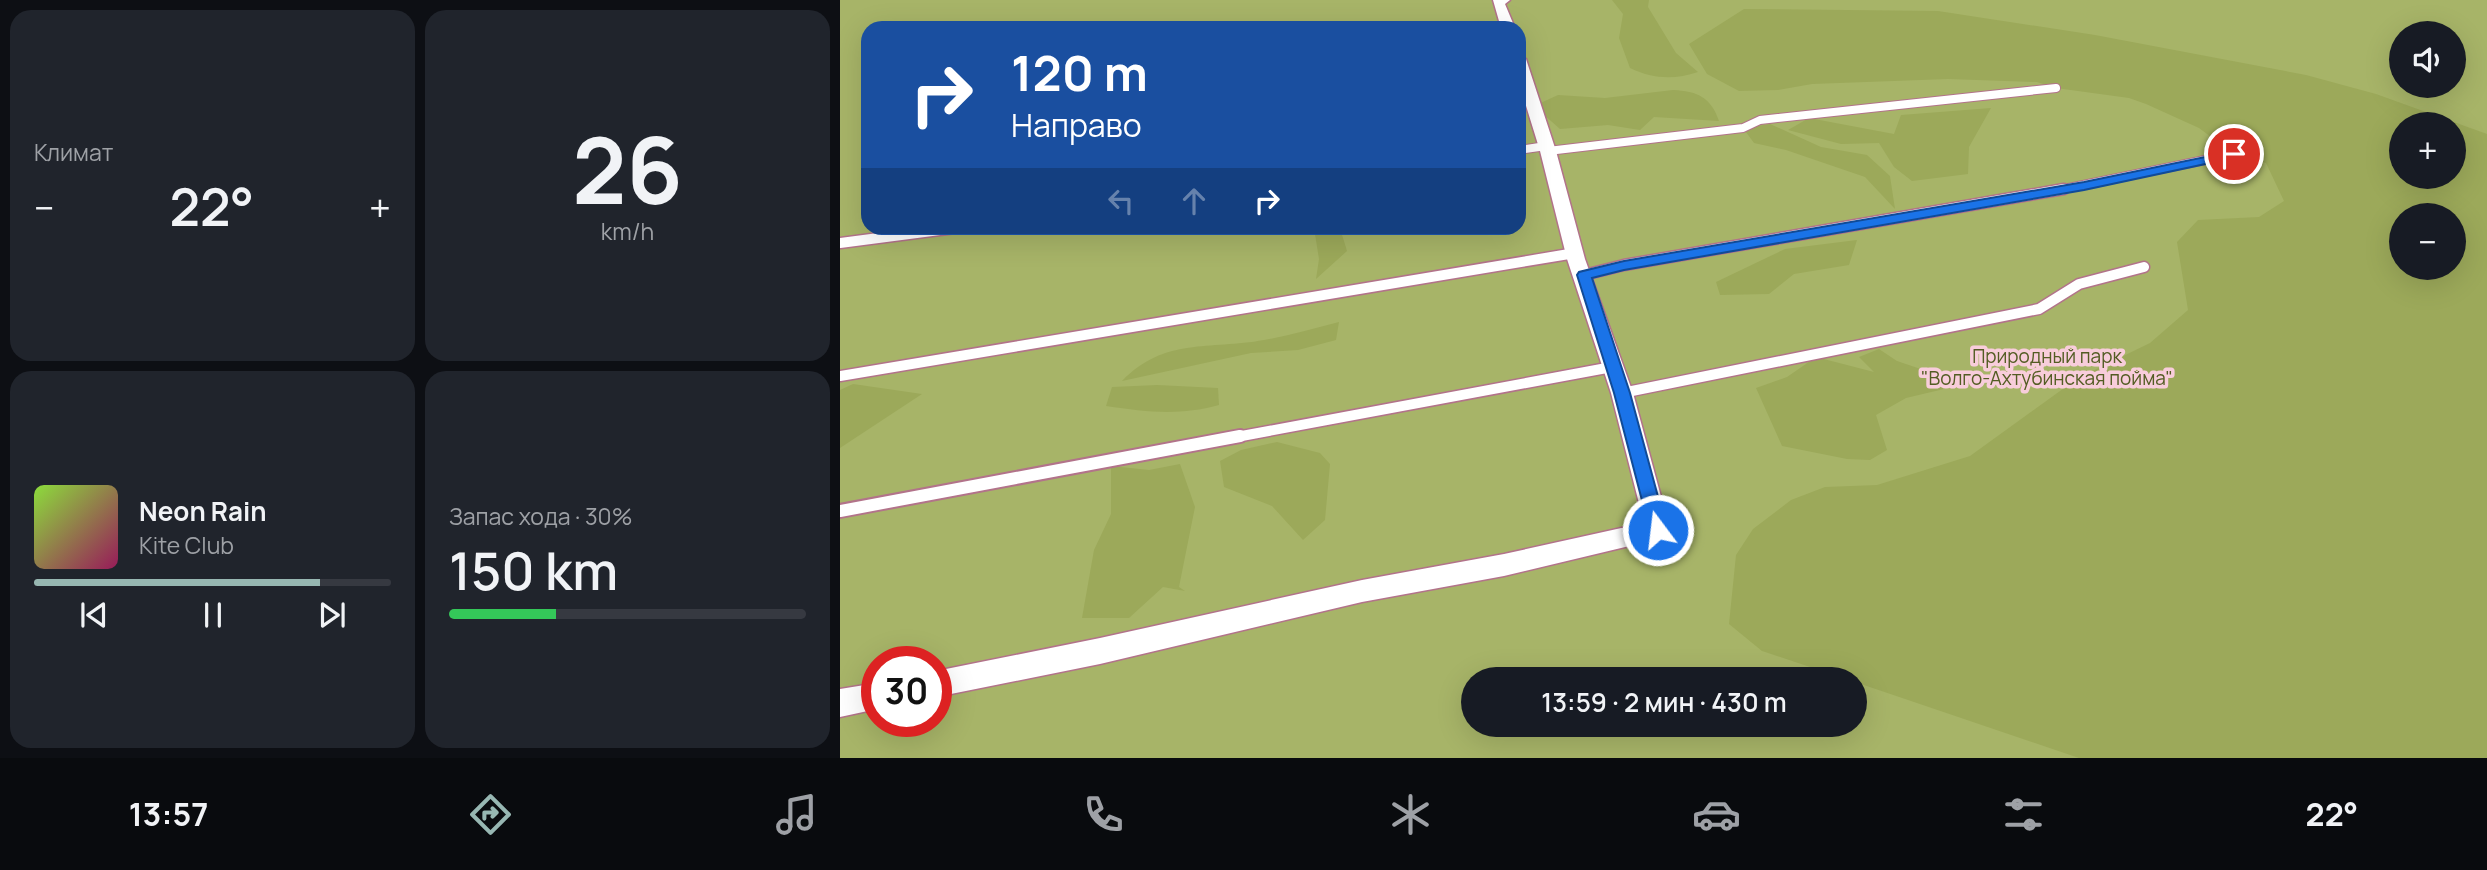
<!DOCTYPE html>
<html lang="ru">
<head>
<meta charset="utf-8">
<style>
	body { margin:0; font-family:Manrope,sans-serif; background:#20242c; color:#f1f3f6; height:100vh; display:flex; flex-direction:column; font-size:26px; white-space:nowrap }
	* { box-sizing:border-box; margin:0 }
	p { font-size:23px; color:#9ea1a6 }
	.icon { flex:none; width:38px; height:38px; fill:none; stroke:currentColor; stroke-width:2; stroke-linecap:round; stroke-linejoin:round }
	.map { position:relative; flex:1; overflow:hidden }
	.panel { display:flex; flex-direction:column; gap:10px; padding:10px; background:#0d0f14; width:840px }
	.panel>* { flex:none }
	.top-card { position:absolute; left:21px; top:21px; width:665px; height:214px; border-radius:21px; box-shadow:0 7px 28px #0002; background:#1a4fa0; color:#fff; overflow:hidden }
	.fabs { position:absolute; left:1549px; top:21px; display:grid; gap:14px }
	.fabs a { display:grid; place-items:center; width:77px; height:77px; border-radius:50%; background:#171b24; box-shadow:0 7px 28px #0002; font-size:35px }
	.speed { position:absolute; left:21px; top:646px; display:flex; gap:14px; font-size:35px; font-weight:700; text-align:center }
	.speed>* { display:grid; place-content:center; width:91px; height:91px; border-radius:50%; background:#171b24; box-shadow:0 7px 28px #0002; line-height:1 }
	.speed .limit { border:10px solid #d22; background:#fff; color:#111 }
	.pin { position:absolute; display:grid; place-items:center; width:60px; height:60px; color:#fff; margin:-30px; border:4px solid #fff; border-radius:50%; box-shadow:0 2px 7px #0007 }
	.me { position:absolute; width:77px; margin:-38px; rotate:345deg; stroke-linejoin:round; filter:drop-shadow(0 0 5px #0008) }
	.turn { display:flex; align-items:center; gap:24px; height:147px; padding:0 35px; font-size:32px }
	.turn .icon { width:91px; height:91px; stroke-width:2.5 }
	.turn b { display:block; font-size:49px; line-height:60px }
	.lanes { display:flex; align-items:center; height:66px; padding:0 35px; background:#0003; justify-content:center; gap:35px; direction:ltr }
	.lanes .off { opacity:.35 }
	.big { font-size:52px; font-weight:600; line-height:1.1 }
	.panel .tile { flex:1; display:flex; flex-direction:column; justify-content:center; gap:10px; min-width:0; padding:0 24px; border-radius:21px; background:#20242c }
	.panel .dial { align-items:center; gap:0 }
	.dial b { font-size:91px; line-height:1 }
	.song { display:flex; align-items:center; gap:21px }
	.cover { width:84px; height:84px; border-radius:10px; background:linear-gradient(135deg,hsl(90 70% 55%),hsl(330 70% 35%)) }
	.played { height:7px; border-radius:4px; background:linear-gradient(90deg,#97b7b2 80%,#363941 80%) }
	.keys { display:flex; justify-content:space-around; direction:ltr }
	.heat { display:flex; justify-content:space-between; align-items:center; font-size:38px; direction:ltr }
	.charge { height:10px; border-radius:5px; background:linear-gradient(90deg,#34c759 30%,#363941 0) }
	.panel .tiles { flex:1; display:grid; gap:10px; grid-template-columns:repeat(2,1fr) }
	.trip { position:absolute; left:621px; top:667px; width:406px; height:70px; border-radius:35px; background:#171b24; box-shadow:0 7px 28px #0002; font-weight:600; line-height:70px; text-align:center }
	.tab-bar { display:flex; height:112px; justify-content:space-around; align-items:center; background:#090b0e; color:#9ea1a6 }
	.tab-bar .icon { width:49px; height:49px }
	.tab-bar .current { color:#97b7b2 }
	.tab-bar b { font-size:32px; color:#f1f3f6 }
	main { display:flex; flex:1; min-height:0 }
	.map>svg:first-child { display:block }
	.green { fill:#a7b468; fill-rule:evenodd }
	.forest { fill:#9ca95a; fill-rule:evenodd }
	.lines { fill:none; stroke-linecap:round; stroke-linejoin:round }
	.service-far2-casing { stroke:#b2738a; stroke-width:10 }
	.service-far1-casing { stroke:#b2738a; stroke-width:13 }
	.service-casing { stroke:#b2738a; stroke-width:16 }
	.minor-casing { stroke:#b2738a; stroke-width:3 }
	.service-far2 { stroke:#fff; stroke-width:8 }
	.service-far1 { stroke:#fff; stroke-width:10 }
	.service { stroke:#fff; stroke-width:12 }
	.minor { fill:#fff; fill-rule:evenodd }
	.route { fill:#1a73e8; stroke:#114b97; stroke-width:2 }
	.labels { text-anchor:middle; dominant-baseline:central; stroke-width:7; stroke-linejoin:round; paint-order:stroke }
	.park-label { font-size:19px; fill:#535c23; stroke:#f8cddb }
</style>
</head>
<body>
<main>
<section class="panel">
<div class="tiles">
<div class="tile"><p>Климат</p>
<div class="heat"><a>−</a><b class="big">22°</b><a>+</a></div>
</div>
<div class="tile dial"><b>26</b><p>km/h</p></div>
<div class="tile">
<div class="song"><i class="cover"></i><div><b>Neon Rain</b><p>Kite Club</p></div></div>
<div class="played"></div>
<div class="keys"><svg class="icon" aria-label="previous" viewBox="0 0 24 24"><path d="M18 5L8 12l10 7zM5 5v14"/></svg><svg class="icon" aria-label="pause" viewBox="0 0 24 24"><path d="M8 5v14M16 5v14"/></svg><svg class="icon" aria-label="next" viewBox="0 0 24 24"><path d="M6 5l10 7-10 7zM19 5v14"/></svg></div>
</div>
<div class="tile"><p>Запас хода · 30%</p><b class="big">150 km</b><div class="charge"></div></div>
</div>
</section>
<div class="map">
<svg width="1647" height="758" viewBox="0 0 1647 758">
	<rect width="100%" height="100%" fill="#fcb7ce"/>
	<!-- green -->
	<path class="green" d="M0,0H1647V758H0ZM28,28H679V228H28ZM1561,33H1614V86H1561ZM1561,124H1614V177H1561ZM1561,215H1614V268H1561ZM37,662H96V721H37ZM634,679H1015V724H634Z"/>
	<!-- forest -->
	<g class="forest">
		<path d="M772,0H809L808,7L836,53L858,72C834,80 813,79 790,68L779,38L783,14Z"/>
		<path d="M904,9L1098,11L1255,35L1466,75L1536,94L1647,134V758H1239L1015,682V679H1006L922,651L889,624L896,555L913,529L951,500L985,487L1037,485L1130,456L1238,378L1310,343L1348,310L1337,242L1358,220L1419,217L1444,201L1426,163L1394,154L1359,128L1306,104L1289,98L1216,88L1197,82L1108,79L972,84L938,90L899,91L867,74L849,44ZM1561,124H1614V177H1561ZM1561,215H1614V268H1561Z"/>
		<path d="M833,90C857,91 871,97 879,121L814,117L800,130L768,125L720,129L694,106L718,95L765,98Z"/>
		<path d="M1151,108L1129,147L1128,174L1072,181L1054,167L1039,143L1001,144L948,130L969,118L1054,134L1061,115Z"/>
		<path d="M930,124L981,147L1027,155L1050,176L1055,209L1025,177L946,150L914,143L903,128Z"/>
		<path d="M474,228H500L507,251L476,279L479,259Z"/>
		<path d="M1017,240L1009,265L954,274L929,294L880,295L876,282L945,249Z"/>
		<path d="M499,322L496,340L458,350L411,353L282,381C325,337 369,350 424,340C449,336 474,328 499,322Z"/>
		<path d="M1039,349L1057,361L1125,384L1066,398L1036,415L1047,450L1030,460L1007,459L942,446L916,388L947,377L976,357L1034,372L1019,357Z"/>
		<path d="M13,384L82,394L0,448V390Z"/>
		<path d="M317,385L378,388L379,405C339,416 307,412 266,406L272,387Z"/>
		<path d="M437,442L480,453L490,464L485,520L463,540L432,506L384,487L380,461L401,450Z"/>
		<path d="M340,464L355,507L339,587L345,591L323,587L289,618H242L254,550L271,514V466L309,470Z"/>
	</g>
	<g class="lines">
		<defs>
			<g id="service-far2">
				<path d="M679,150L706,146"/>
				<path d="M708,151L903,128L920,120L1216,88"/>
				<path d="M1214,191L1394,154"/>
			</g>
			<g id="service-far1">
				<path d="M0,243L115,228"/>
				<path d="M744,275L784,265L1224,189"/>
				<path d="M0,376L735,253"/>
				<path d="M782,393L1199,309L1239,284L1304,267"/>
				<path d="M391,438L772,367"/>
			</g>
			<path id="service" d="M0,511L400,436"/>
			<g id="minor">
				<path d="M653,0H670L665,4L675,28H661Z"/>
				<path d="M679,55L686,59L716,151L745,259L793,393L830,530L827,537L664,576L522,602L260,664L96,697V671L260,638L522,580L664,554L804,523L771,393L727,259L700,151L679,83Z"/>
				<path d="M37,683V709L0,717V689Z"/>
			</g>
		</defs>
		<!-- service-far2 casing -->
		<use href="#service-far2" class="service-far2-casing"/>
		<!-- service-far1 casing -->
		<use href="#service-far1" class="service-far1-casing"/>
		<!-- service casing -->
		<use href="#service" class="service-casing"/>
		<!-- minor casing -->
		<use href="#minor" class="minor-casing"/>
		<!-- service-far2 -->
		<use href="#service-far2" class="service-far2"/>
		<!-- service-far1 -->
		<use href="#service-far1" class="service-far1"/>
		<!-- service -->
		<use href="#service" class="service"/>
		<!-- minor -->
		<use href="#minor" class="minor"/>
	</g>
	<!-- route -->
	<path class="route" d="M1394,151L1400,154L1398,157L1244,190L784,270L752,278L790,393L827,530L824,535L818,538L811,535L774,393L737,275L739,272L784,261L1244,182Z"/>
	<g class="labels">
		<!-- park labels -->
		<g class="park-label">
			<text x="1207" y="356">Природный парк<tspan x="1207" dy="22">"Волго-Ахтубинская пойма"</tspan></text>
		</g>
	</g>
</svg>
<div class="fabs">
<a><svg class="icon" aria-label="sound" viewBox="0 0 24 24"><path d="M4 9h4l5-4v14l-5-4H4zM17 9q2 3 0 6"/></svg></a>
<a>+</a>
<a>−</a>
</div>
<div class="speed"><div class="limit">30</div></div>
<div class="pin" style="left:1394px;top:154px;background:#d93025"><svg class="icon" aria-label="arrive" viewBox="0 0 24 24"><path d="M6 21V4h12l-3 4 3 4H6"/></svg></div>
<svg class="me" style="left:818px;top:530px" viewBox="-20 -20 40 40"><circle r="17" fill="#1a73e8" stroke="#fff" stroke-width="3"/><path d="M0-11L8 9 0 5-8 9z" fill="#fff"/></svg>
<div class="trip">13:59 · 2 мин · 430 m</div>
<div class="top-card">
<div class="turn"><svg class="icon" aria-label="right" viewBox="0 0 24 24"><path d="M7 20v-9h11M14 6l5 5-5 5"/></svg><div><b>120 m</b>Направо</div></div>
<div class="lanes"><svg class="icon off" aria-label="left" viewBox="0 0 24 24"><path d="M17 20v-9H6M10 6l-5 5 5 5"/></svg><svg class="icon off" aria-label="ahead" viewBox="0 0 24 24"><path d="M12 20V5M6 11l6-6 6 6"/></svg><svg class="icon" aria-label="right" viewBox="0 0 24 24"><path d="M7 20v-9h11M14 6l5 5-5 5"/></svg></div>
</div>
</div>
</main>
<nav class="tab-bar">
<b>13:57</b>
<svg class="icon current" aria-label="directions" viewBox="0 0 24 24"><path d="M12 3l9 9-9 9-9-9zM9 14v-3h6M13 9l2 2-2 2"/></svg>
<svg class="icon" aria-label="music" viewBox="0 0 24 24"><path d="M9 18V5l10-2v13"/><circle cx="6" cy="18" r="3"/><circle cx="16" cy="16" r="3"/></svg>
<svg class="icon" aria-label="phone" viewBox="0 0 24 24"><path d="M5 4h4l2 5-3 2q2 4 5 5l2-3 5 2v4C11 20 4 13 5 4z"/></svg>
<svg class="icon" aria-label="climate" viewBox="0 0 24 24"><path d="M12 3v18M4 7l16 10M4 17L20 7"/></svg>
<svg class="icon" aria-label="car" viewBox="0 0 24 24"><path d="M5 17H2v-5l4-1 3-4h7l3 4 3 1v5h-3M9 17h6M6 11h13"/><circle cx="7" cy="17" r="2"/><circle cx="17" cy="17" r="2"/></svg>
<svg class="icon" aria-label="filters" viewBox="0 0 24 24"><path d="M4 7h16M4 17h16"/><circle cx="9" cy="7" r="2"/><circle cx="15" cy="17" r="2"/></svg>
<b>22°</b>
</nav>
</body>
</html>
